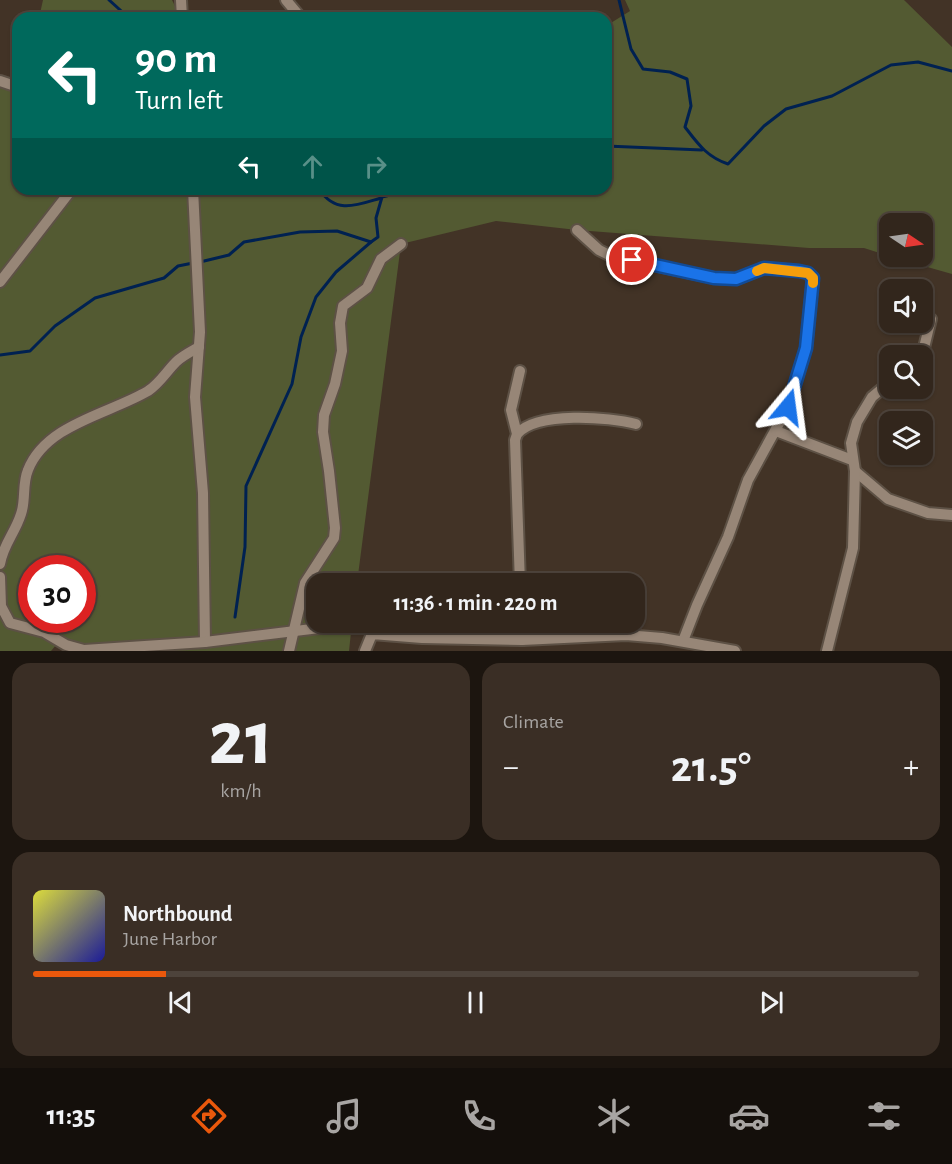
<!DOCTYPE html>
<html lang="en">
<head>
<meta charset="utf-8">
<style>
	body { margin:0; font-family:"Alegreya Sans",sans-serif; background:#3a2e25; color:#f1f3f6; height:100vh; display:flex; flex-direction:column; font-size:22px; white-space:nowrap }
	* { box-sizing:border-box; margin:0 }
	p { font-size:20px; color:#a8a5a3 }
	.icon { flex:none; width:33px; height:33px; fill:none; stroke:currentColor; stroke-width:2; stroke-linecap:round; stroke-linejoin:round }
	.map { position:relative; height:651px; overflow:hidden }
	.side { display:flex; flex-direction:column; gap:12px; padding:12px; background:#1c150f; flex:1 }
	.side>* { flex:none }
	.hud { position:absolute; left:12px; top:12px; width:600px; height:183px; border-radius:18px; box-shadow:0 2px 4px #0004,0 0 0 2px #4d433b; background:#00695c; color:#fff; overflow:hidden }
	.needle { width:39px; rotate:103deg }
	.fabs { position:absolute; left:879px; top:213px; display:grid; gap:12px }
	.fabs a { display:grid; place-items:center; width:54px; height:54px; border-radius:12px; background:#32261c; box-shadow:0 2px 4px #0004,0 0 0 2px #4d433b; font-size:30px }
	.speed { position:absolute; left:18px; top:555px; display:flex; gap:12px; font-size:30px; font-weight:700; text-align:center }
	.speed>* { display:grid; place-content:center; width:78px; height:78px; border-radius:50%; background:#32261c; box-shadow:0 2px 4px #0004,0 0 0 2px #4d433b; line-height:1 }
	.speed .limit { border:9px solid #d22; background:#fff; color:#111 }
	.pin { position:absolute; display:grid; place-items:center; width:51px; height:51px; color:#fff; margin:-26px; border:3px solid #fff; border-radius:50%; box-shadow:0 2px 6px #0007 }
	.me { position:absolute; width:66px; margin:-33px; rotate:16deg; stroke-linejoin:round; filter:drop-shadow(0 0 4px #0008) }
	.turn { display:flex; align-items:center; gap:21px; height:126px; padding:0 24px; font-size:27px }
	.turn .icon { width:78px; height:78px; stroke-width:2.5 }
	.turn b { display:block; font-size:42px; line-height:51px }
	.lanes { display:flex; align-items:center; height:57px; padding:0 24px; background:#0003; justify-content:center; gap:30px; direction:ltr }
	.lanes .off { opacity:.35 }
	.big { font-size:45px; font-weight:700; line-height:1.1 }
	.side .tile { flex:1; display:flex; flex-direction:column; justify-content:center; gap:9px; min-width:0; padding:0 21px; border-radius:18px; background:#3a2e25 }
	.side .dial { align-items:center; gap:0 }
	.dial b { font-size:78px; line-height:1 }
	.song { display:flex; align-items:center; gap:18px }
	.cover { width:72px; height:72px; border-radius:9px; background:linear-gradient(135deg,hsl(60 70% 55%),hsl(240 70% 35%)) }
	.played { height:6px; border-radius:3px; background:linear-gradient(90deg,#ea580c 15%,#4d433b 15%) }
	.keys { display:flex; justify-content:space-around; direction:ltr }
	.heat { display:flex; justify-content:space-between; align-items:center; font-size:33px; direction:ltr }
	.side .tiles { flex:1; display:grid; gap:12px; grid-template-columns:1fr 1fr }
	.tile:last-child { grid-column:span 2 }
	.trip { position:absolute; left:306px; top:573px; width:339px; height:60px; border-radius:18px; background:#32261c; box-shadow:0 2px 4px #0004,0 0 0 2px #4d433b; font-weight:700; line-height:60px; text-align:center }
	.menu { display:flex; height:96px; justify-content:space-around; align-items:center; background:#140f0b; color:#a8a5a3 }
	.menu .icon { width:42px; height:42px }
	.menu .selected { color:#ea580c }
	.menu b { font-size:27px; color:#f1f3f6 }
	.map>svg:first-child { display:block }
	.green { fill:#535a32; fill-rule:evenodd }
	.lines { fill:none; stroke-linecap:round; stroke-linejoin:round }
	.stream { stroke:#002151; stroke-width:3 }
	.street-casing { stroke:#5d5145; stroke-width:14 }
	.street { stroke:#978677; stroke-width:10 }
	.route-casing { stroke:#114b97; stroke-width:15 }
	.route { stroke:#1a73e8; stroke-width:10 }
	.slow { stroke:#f59e0b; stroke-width:10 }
</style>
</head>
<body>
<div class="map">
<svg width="952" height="651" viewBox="0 0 952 651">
	<rect width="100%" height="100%" fill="#423326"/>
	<!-- green -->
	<g class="green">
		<path d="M43,0H172L181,18H39Z"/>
		<path d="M625,0H904L952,47V274L892,257L922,256V224H890L889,256L864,248H809L577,230L496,221L401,244L357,583L316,584V622L352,623L349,651H68L56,645L51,651H0V76L18,81V189H606V26L630,11ZM32,568H82V620H32Z"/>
	</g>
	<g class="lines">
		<!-- stream -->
		<g class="stream">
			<path d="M109,0L129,18"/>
			<path d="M619,0L631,49L643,69L670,72L687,79L691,106L685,127C698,144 707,157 728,164L764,126L786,109L832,96L891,65L918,62L952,71"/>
			<path d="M606,146L702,150"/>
			<path d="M319,189C336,215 357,205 381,198"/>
			<path d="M200,262L229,255L244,242L300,232L337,231L371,242L378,237L376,218L382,197L415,189"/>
			<path d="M0,355L30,351L55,326L95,298L164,278L178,266L193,263"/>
			<path d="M235,617L245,547L246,486L292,384L301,337L316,297L336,272L371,242"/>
		</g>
		<defs>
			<g id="street">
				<path d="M181,0L182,18"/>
				<path d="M286,0L301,18"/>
				<path d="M0,81L18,87"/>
				<path d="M193,189L200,332L195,397L203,493L205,642"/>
				<path d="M577,230L599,250L611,256L714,278L736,279L764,268L799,271L808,273L813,278L806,348L788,407L748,480L728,537L697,605L683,641"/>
				<path d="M0,282L72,189"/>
				<path d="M922,356L931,319"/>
				<path d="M776,431L852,460"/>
				<path d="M517,434C537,411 609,417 636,424"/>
				<path d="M855,471L888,499L928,513L952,515"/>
				<path d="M0,564C3,545 15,533 21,514C26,500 22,484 28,470C46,424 109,414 148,391C160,383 166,372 176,362C182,356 192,351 199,347"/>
				<path d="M0,577L1,606L10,623L44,632L66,645L84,650L205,642L361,623L383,634"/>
				<path d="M520,584L515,440L517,434L511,410L520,371"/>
				<path d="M521,622L522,640"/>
				<path d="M289,651L305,583L334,538L335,528L329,471L323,432L324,415L335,384L342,351L340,323L343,306L367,288L381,259L401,244"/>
				<path d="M365,651L372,634L422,638L522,640L626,635L662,638L735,651"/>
				<path d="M827,651L853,548L855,471L851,443L857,422L872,397L890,382"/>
			</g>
		</defs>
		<!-- street casing -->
		<use href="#street" class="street-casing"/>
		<!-- street -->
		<use href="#street" class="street"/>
	</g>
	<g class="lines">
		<defs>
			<path id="route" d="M632,260L714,278L736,279L764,268L799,271L808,273L813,278L806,348L788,407"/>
		</defs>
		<!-- route casing -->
		<use href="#route" class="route-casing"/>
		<!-- route -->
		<use href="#route" class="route"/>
		<!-- slow -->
		<path class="slow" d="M757,271L764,268L808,273L813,278V283"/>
	</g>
</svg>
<div class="fabs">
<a><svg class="needle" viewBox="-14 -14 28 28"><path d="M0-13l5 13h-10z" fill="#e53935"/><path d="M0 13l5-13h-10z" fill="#a8a5a3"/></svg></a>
<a><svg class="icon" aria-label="sound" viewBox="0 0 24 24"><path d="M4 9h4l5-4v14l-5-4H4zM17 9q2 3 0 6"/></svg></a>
<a><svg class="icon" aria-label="search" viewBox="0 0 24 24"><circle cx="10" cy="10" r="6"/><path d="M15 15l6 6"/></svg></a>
<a><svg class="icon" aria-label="layers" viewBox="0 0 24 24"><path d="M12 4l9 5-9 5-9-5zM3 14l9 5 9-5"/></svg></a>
</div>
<div class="speed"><div class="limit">30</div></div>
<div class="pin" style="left:632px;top:260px;background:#d93025"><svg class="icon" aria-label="arrive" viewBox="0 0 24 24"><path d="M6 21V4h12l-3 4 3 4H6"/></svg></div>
<svg class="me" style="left:788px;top:407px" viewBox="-20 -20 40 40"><path d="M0-17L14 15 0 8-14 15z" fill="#1a73e8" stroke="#fff" stroke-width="4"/></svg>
<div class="trip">11:36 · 1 min · 220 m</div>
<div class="hud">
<div class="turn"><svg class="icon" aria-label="left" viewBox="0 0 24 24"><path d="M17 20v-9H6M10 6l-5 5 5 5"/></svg><div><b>90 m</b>Turn left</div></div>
<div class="lanes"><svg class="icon" aria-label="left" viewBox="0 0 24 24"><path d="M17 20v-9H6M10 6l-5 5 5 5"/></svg><svg class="icon off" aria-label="ahead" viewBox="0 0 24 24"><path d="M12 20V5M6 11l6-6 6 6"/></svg><svg class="icon off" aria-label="right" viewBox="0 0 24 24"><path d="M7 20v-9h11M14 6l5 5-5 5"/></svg></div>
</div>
</div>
<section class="side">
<div class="tiles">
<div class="tile dial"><b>21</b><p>km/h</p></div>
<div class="tile"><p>Climate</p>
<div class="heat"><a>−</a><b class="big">21.5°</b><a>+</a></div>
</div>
<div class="tile">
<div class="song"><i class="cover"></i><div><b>Northbound</b><p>June Harbor</p></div></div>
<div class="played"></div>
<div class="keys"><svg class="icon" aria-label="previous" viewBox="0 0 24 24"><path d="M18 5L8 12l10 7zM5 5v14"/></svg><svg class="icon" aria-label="pause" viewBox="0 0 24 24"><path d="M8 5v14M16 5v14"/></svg><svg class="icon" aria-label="next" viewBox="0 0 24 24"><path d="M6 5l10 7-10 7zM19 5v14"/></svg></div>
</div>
</div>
</section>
<nav class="menu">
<b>11:35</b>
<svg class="icon selected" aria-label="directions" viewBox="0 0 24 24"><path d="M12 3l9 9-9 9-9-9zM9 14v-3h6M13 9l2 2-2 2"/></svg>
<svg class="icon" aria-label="music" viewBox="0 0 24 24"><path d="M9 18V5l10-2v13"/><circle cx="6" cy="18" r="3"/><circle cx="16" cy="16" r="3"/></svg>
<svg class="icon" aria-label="phone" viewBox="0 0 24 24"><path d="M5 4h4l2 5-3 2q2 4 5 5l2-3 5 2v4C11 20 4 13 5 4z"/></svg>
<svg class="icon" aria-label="climate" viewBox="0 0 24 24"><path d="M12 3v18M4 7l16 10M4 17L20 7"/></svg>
<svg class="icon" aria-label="car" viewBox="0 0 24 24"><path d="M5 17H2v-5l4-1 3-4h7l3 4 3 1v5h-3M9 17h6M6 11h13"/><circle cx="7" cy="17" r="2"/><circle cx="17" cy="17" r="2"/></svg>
<svg class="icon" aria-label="filters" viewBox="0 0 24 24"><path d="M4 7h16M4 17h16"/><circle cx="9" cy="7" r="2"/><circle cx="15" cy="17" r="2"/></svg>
</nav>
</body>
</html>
